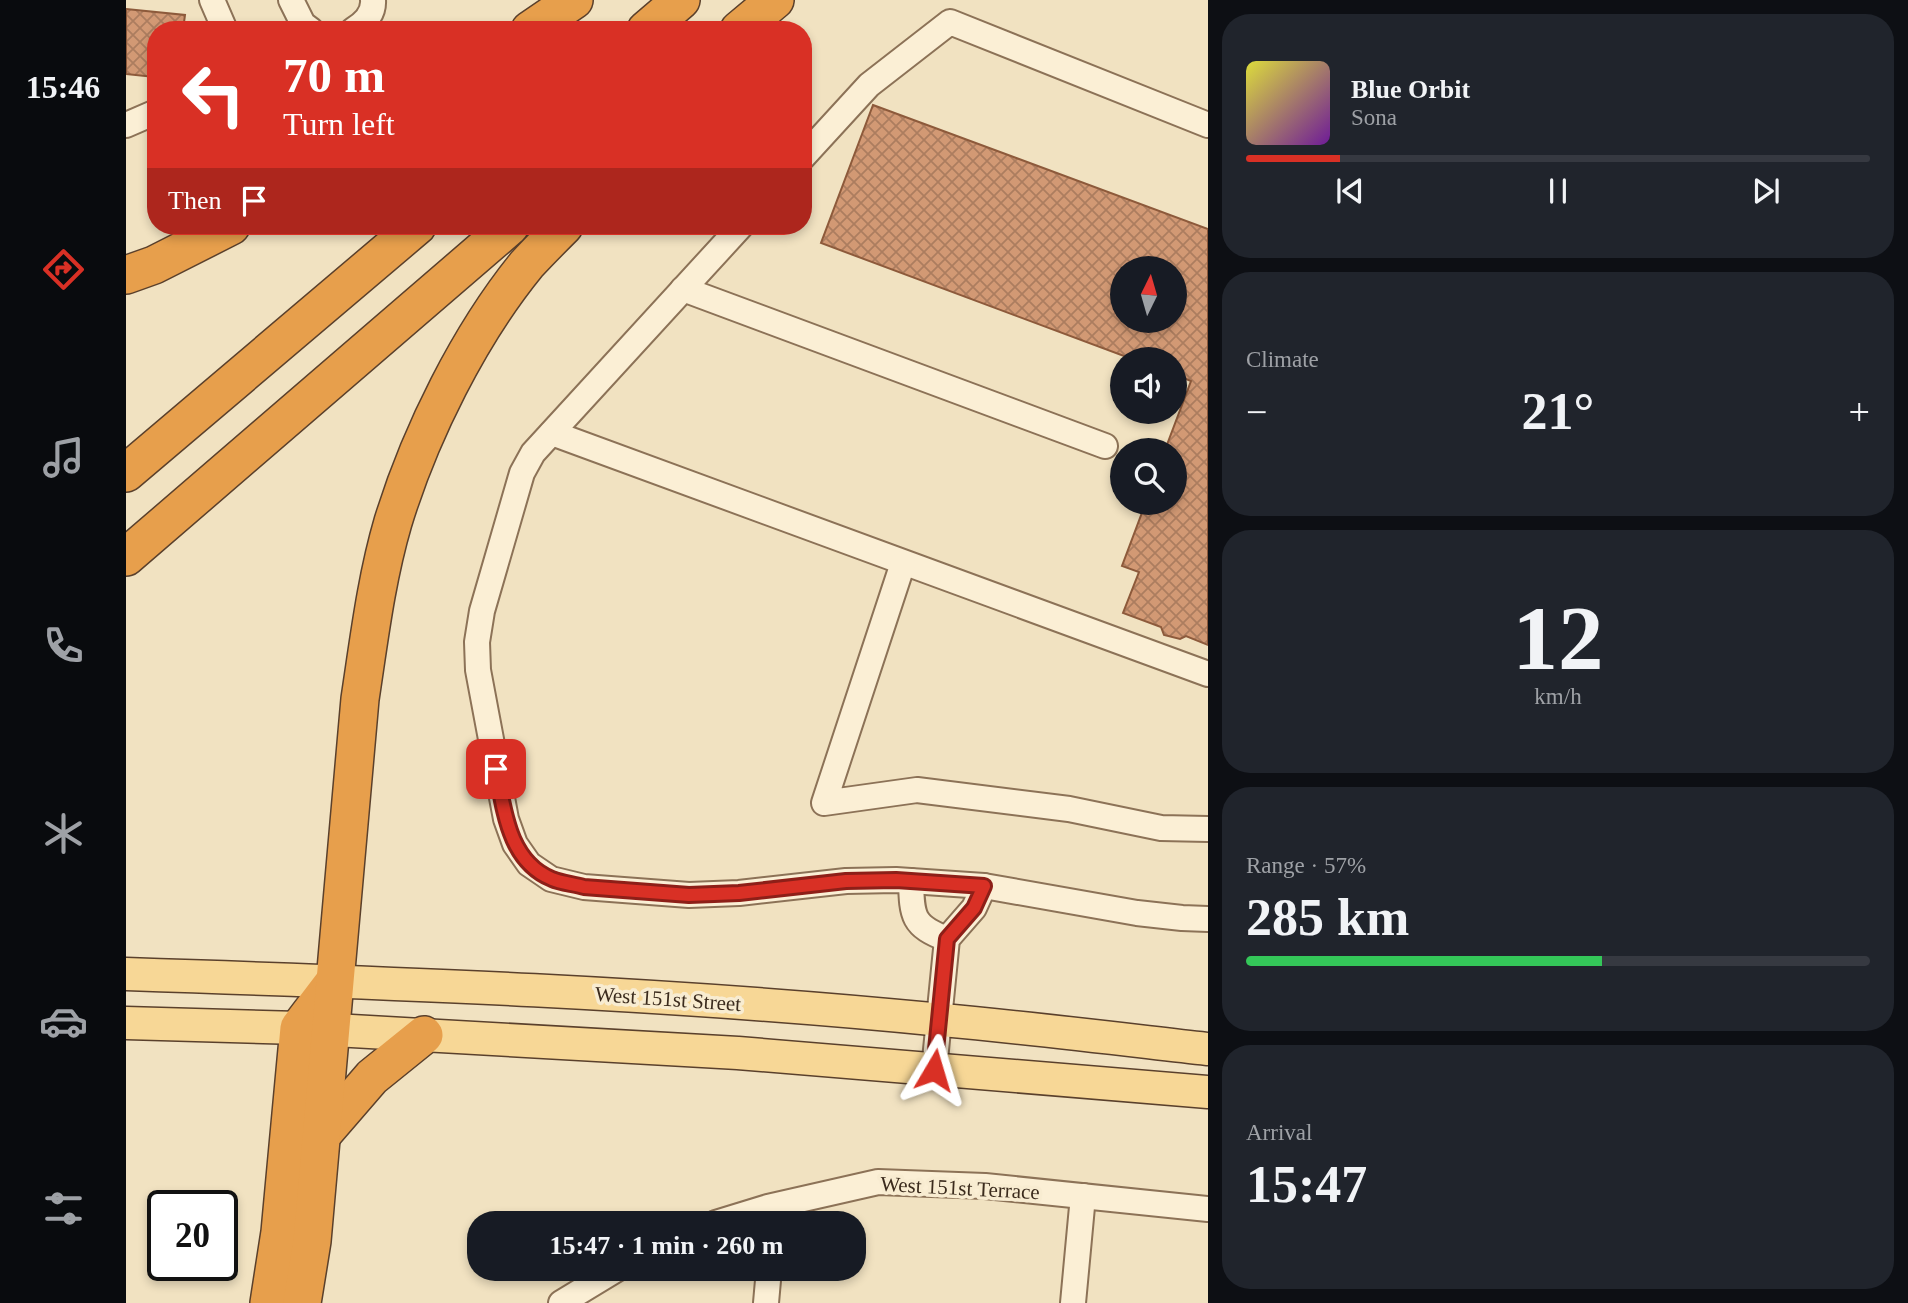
<!DOCTYPE html>
<html lang="en">
<head>
<meta charset="utf-8">
<style>
	body { margin:0; font-family:Georgia,serif; background:#20242c; color:#f1f3f6; height:100vh; display:flex; flex-direction:column; font-size:26px; white-space:nowrap }
	* { box-sizing:border-box; margin:0 }
	p { font-size:23px; color:#9ea1a6 }
	.icon { flex:none; width:38px; height:38px; fill:none; stroke:currentColor; stroke-width:2; stroke-linecap:round; stroke-linejoin:round }
	.map { position:relative; flex:1; overflow:hidden }
	.details { display:flex; flex-direction:column; gap:14px; padding:14px; background:#0d0f14; width:700px }
	.details>* { flex:none }
	.top-card { position:absolute; left:21px; top:21px; width:665px; height:214px; border-radius:28px; box-shadow:0 4px 10px #0003; background:#d93025; color:#fff; overflow:hidden }
	.needle { width:46px; rotate:5deg }
	.controls { position:absolute; left:984px; top:256px; display:grid; gap:14px }
	.controls a { display:grid; place-items:center; width:77px; height:77px; border-radius:50%; background:#171b24; box-shadow:0 4px 10px #0003; font-size:35px }
	.speed { position:absolute; left:21px; top:1190px; display:flex; gap:14px; font-size:35px; font-weight:700; text-align:center }
	.speed>* { display:grid; place-content:center; width:91px; height:91px; border-radius:50%; background:#171b24; box-shadow:0 4px 10px #0003; line-height:1 }
	.speed .limit { border:4px solid #111; border-radius:10px; background:#fff; color:#111 }
	.pin { position:absolute; display:grid; place-items:center; width:60px; height:60px; color:#fff; margin:-30px; border-radius:14px; box-shadow:0 4px 10px #0006 }
	.me { position:absolute; width:77px; margin:-38px; rotate:7deg; stroke-linejoin:round; filter:drop-shadow(0 0 5px #0008) }
	.turn { display:flex; align-items:center; gap:24px; height:147px; padding:0 21px; font-size:32px }
	.turn .icon { width:91px; height:91px; stroke-width:2.5 }
	.turn b { display:block; font-size:49px; line-height:60px }
	.then { display:flex; align-items:center; height:66px; padding:0 21px; background:#0003; gap:14px; font-size:26px }
	.big { font-size:52px; font-weight:600; line-height:1.1 }
	.details .tile { flex:1; display:flex; flex-direction:column; justify-content:center; gap:10px; min-width:0; padding:0 24px; border-radius:28px; background:#20242c }
	.details .dial { align-items:center; gap:0 }
	.dial b { font-size:91px; line-height:1 }
	.song { display:flex; align-items:center; gap:21px }
	.cover { width:84px; height:84px; border-radius:10px; background:linear-gradient(135deg,hsl(60 70% 55%),hsl(280 70% 35%)) }
	.played { height:7px; border-radius:4px; background:linear-gradient(90deg,#d93025 15%,#363941 15%) }
	.keys { display:flex; justify-content:space-around; direction:ltr }
	.heat { display:flex; justify-content:space-between; align-items:center; font-size:38px; direction:ltr }
	.charge { height:10px; border-radius:5px; background:linear-gradient(90deg,#34c759 57%,#363941 0) }
	.trip { position:absolute; left:341px; top:1211px; width:399px; height:70px; border-radius:28px; background:#171b24; box-shadow:0 4px 10px #0003; font-weight:600; line-height:70px; text-align:center }
	main { display:flex; flex:1; min-height:0 }
	.tabs { display:flex; flex-direction:column; width:126px; justify-content:space-around; align-items:center; background:#090b0e; color:#9ea1a6 }
	.tabs .icon { width:49px; height:49px }
	.tabs .active { color:#d93025 }
	.tabs b { font-size:32px; color:#f1f3f6 }
	.map>svg:first-child { display:block }
	.building { fill:url(#building-cross-hatch); stroke:#8d5a3b; stroke-width:2; fill-rule:evenodd }
	.lines { fill:none; stroke-linecap:round; stroke-linejoin:round }
	.minor-casing { stroke:#8c7257; stroke-width:28 }
	.major-casing { stroke:#5a402c; stroke-width:35 }
	.highway-casing { stroke:#5a402c; stroke-width:40 }
	.minor { stroke:#fbefd5; stroke-width:24 }
	.major { stroke:#f7d796; stroke-width:32 }
	.highway { stroke:#e79f4c; stroke-width:37 }
	.route-casing { stroke:#8d1f18; stroke-width:18 }
	.route { stroke:#d93025; stroke-width:12 }
	.labels { text-anchor:middle; dominant-baseline:central; stroke-width:7; stroke-linejoin:round; paint-order:stroke }
	.street-label { font-size:21px; fill:#3b2b1d; stroke:#f8ecd1 }
</style>
</head>
<body>
<main>
<nav class="tabs">
<b>15:46</b>
<svg class="icon active" aria-label="directions" viewBox="0 0 24 24"><path d="M12 3l9 9-9 9-9-9zM9 14v-3h6M13 9l2 2-2 2"/></svg>
<svg class="icon" aria-label="music" viewBox="0 0 24 24"><path d="M9 18V5l10-2v13"/><circle cx="6" cy="18" r="3"/><circle cx="16" cy="16" r="3"/></svg>
<svg class="icon" aria-label="phone" viewBox="0 0 24 24"><path d="M5 4h4l2 5-3 2q2 4 5 5l2-3 5 2v4C11 20 4 13 5 4z"/></svg>
<svg class="icon" aria-label="climate" viewBox="0 0 24 24"><path d="M12 3v18M4 7l16 10M4 17L20 7"/></svg>
<svg class="icon" aria-label="car" viewBox="0 0 24 24"><path d="M5 17H2v-5l4-1 3-4h7l3 4 3 1v5h-3M9 17h6M6 11h13"/><circle cx="7" cy="17" r="2"/><circle cx="17" cy="17" r="2"/></svg>
<svg class="icon" aria-label="filters" viewBox="0 0 24 24"><path d="M4 7h16M4 17h16"/><circle cx="9" cy="7" r="2"/><circle cx="15" cy="17" r="2"/></svg>
</nav>
<div class="map">
<svg width="1082" height="1303" viewBox="0 0 1082 1303">
	<defs>
		<pattern id="building-cross-hatch" width="8" height="8" patternUnits="userSpaceOnUse" patternTransform="scale(1.75)"><rect width="8" height="8" fill="#d29974"/><path d="M0 0l8 8M0 8l8-8" fill="none" stroke="#ac7d5f"/></pattern>
	</defs>
	<rect width="100%" height="100%" fill="#f1e2c1"/>
	<!-- building -->
	<g class="building">
		<path d="M0,9L59,15L57,30H30L28,77L0,74Z"/>
		<path d="M747,105L1082,229V645L1060,636L1054,639L1038,635L1035,627L997,613L1013,572L996,566L1020,502H1048V450H1039L1065,381L1048,374V359H1006L695,243ZM996,268H1048V320H996Z"/>
	</g>
	<g class="lines">
		<defs>
			<g id="minor">
				<path d="M86,0L99,30"/>
				<path d="M165,0L177,24L185,30"/>
				<path d="M227,30C239,23 248,14 247,0"/>
				<path d="M0,125L30,112"/>
				<path d="M677,157L743,85L824,22L1082,125"/>
				<path d="M615,226L407,453L396,473L356,611L351,642L352,670L380,819L389,844L403,864L425,879L458,887L563,895L613,893L720,881L770,880L858,886L1011,913L1056,918L1082,919"/>
				<path d="M557,289L979,446"/>
				<path d="M426,433L1082,674"/>
				<path d="M777,563L698,803L791,790L943,809L1035,828L1082,829"/>
				<path d="M785,881C786,916 786,926 821,939"/>
				<path d="M808,1070L821,939L848,908L858,886"/>
				<path d="M590,1223L642,1207L752,1182L859,1186L1082,1209"/>
				<path d="M435,1303L491,1269"/>
				<path d="M640,1303L643,1269"/>
				<path d="M947,1303L957,1196"/>
			</g>
			<g id="major">
				<path d="M0,974C272,983 545,993 816,1020C905,1028 994,1039 1082,1049"/>
				<path d="M0,1023L173,1028L612,1053L1082,1092"/>
			</g>
			<g id="highway">
				<path d="M404,30L448,0"/>
				<path d="M520,30L555,0"/>
				<path d="M613,30L649,0"/>
				<path d="M0,275L28,265L105,226"/>
				<path d="M0,473L291,226"/>
				<path d="M0,557L384,226"/>
				<path d="M195,1136L246,1077L298,1035"/>
				<path d="M143,1303L154,1232L173,1028L208,982"/>
				<path d="M176,1303L186,1241L234,699C243,640 250,580 267,522C294,434 343,335 401,264C413,251 426,238 438,226"/>
			</g>
		</defs>
		<!-- minor casing -->
		<use href="#minor" class="minor-casing"/>
		<!-- major casing -->
		<use href="#major" class="major-casing"/>
		<!-- highway casing -->
		<use href="#highway" class="highway-casing"/>
		<!-- minor -->
		<use href="#minor" class="minor"/>
		<!-- major -->
		<use href="#major" class="major"/>
		<!-- highway -->
		<use href="#highway" class="highway"/>
	</g>
	<g class="lines">
		<defs>
			<path id="route" d="M370,769C378,809 382,861 426,879C435,883 448,884 458,887L563,895L613,893L720,881L770,880L858,886L848,908L821,939L808,1070"/>
		</defs>
		<!-- route casing -->
		<use href="#route" class="route-casing"/>
		<!-- route -->
		<use href="#route" class="route"/>
	</g>
	<g class="labels">
		<!-- street labels -->
		<g class="street-label">
			<text transform="translate(542 999) rotate(4)">West 151st Street</text>
			<text transform="translate(834 1188) rotate(3)">West 151st Terrace</text>
		</g>
	</g>
</svg>
<div class="controls">
<a><svg class="needle" viewBox="-14 -14 28 28"><path d="M0-13l5 13h-10z" fill="#e53935"/><path d="M0 13l5-13h-10z" fill="#9ea1a6"/></svg></a>
<a><svg class="icon" aria-label="sound" viewBox="0 0 24 24"><path d="M4 9h4l5-4v14l-5-4H4zM17 9q2 3 0 6"/></svg></a>
<a><svg class="icon" aria-label="search" viewBox="0 0 24 24"><circle cx="10" cy="10" r="6"/><path d="M15 15l6 6"/></svg></a>
</div>
<div class="speed"><div class="limit">20</div></div>
<div class="pin" style="left:370px;top:769px;background:#d93025"><svg class="icon" aria-label="arrive" viewBox="0 0 24 24"><path d="M6 21V4h12l-3 4 3 4H6"/></svg></div>
<svg class="me" style="left:808px;top:1070px" viewBox="-20 -20 40 40"><path d="M0-17L14 15 0 8-14 15z" fill="#d93025" stroke="#fff" stroke-width="4"/></svg>
<div class="trip">15:47 · 1 min · 260 m</div>
<div class="top-card">
<div class="turn"><svg class="icon" aria-label="left" viewBox="0 0 24 24"><path d="M17 20v-9H6M10 6l-5 5 5 5"/></svg><div><b>70 m</b>Turn left</div></div>
<div class="then">Then<svg class="icon" aria-label="arrive" viewBox="0 0 24 24"><path d="M6 21V4h12l-3 4 3 4H6"/></svg></div>
</div>
</div>
<section class="details">
<div class="tile">
<div class="song"><i class="cover"></i><div><b>Blue Orbit</b><p>Sona</p></div></div>
<div class="played"></div>
<div class="keys"><svg class="icon" aria-label="previous" viewBox="0 0 24 24"><path d="M18 5L8 12l10 7zM5 5v14"/></svg><svg class="icon" aria-label="pause" viewBox="0 0 24 24"><path d="M8 5v14M16 5v14"/></svg><svg class="icon" aria-label="next" viewBox="0 0 24 24"><path d="M6 5l10 7-10 7zM19 5v14"/></svg></div>
</div>
<div class="tile"><p>Climate</p>
<div class="heat"><a>−</a><b class="big">21°</b><a>+</a></div>
</div>
<div class="tile dial"><b>12</b><p>km/h</p></div>
<div class="tile"><p>Range · 57%</p><b class="big">285 km</b><div class="charge"></div></div>
<div class="tile"><p>Arrival</p><b class="big">15:47</b></div>
</section>
</main>
</body>
</html>
